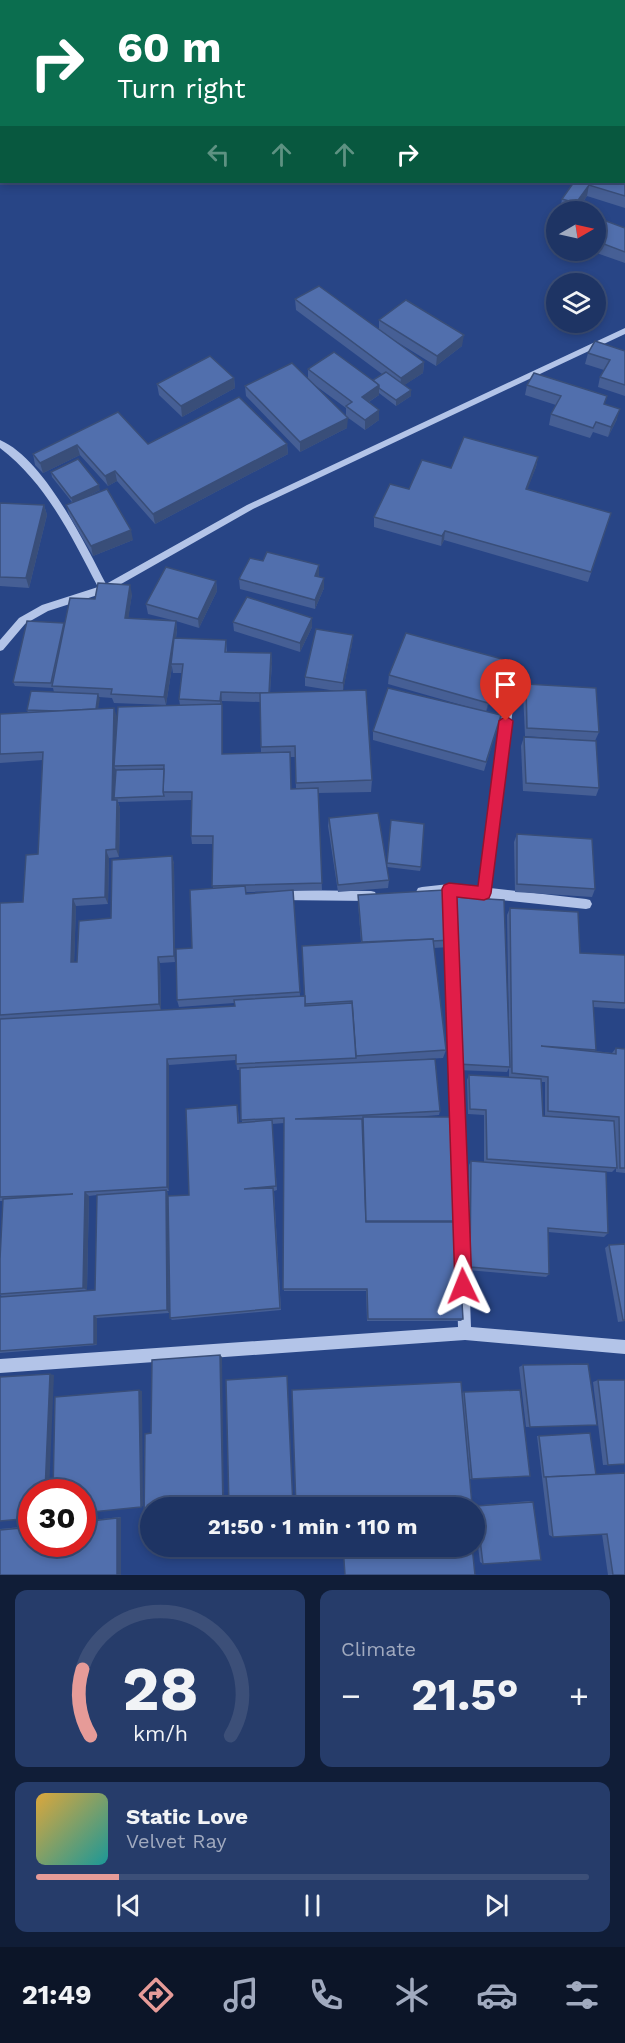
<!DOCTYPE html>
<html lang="en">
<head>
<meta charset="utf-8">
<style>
	body { margin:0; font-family:"Work Sans",sans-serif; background:#263c6a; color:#f1f3f6; height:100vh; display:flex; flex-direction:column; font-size:22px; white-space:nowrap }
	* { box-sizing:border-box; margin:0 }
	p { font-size:20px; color:#a1aabf }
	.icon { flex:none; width:33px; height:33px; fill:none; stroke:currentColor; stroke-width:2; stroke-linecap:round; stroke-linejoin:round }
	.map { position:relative; height:1575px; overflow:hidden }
	.panel { display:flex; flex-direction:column; gap:15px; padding:15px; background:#101d37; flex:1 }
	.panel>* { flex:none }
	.hud { position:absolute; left:0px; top:0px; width:626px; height:183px; box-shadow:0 3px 9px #0003,0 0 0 2px #3c4f78; background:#0b6e4f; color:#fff; overflow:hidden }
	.needle { width:39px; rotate:81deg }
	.buttons { position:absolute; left:546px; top:201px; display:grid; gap:12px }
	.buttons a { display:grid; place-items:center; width:60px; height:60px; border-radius:50%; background:#1e3464; box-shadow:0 3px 9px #0003,0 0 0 2px #3c4f78; font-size:30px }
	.speed { position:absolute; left:18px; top:1479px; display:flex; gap:12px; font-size:30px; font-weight:700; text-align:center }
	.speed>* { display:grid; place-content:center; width:78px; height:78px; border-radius:50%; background:#1e3464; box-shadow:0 3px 9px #0003,0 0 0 2px #3c4f78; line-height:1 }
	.speed .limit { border:9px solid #d22; background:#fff; color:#111 }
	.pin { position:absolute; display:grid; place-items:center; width:51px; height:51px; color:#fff; margin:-62px -26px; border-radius:50% 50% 50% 0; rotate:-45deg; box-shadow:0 0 6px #0007 }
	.pin .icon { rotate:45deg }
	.me { position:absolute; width:66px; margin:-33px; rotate:358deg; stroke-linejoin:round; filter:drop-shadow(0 0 4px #0008) }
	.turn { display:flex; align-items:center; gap:21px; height:126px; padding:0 18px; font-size:27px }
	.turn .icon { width:78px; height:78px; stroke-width:2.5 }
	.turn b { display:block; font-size:42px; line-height:51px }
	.lanes { display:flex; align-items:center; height:57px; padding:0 18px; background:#0003; justify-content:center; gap:30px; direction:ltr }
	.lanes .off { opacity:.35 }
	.big { font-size:45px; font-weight:700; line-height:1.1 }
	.panel .card { flex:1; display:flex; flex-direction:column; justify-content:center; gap:9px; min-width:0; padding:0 21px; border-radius:12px; background:#263c6a }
	.panel .dial { align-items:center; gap:0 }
	.dial svg { height:156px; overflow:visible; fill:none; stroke:#3c4f78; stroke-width:7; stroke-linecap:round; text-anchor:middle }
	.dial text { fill:#f1f3f6; stroke:none }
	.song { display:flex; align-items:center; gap:18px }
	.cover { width:72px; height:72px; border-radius:9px; background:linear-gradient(135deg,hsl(40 70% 55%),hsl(180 70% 35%)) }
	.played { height:6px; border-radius:3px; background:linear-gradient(90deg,#e69b98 15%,#3c4f78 15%) }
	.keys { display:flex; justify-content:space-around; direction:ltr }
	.heat { display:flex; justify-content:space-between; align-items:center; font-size:33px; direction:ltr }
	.panel .tiles { flex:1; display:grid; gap:15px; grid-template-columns:1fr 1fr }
	.card:last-child { grid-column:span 2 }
	.trip { position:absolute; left:140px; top:1497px; width:345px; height:60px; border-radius:30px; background:#1e3464; box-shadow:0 3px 9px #0003,0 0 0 2px #3c4f78; font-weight:700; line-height:60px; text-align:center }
	.tabs { display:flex; height:96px; justify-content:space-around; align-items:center; background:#0c1528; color:#a1aabf }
	.tabs .icon { width:42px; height:42px }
	.tabs .selected { color:#e69b98 }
	.tabs b { font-size:27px; color:#f1f3f6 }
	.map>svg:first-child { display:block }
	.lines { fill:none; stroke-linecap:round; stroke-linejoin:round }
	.minor { fill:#b3c4e8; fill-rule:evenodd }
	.wall { fill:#465f95; fill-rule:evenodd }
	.shaded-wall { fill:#394e79 }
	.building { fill:#516fad; stroke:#394e79; stroke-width:1.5 }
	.route { fill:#e11d48; stroke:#92132f; stroke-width:1.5 }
</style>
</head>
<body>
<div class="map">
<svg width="625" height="1575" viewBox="0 0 625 1575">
	<rect width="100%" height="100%" fill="#284586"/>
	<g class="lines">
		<!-- minor -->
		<g class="minor">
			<path d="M5,0H12L3,2Z"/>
			<path d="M249,0L261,2H250Z"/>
			<rect x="624" y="60" width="1" height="4"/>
			<path d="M625,328V334L253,509L107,592L48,611L25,624L3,650L0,651V640L19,618L42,605L98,587C71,536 47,484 0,448V440C44,459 84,542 106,584L247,505Z"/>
			<path d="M509,696L513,697L514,700L490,888L586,899L590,900L592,904L590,908L586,909L455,895L471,1327L625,1340V1354L465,1340L0,1373V1359L458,1327L444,895L422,897L418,896L416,892L418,888L422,887L449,884L479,887L504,700L505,697Z"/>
			<path d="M278,890L371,891L375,892L377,896L375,900L371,901L278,900L274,899L272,895L274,891Z"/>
		</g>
	</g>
	<!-- wall -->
	<g class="wall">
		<path d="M625,174V208L587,196L576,212H565L560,210L562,199L574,182Z"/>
		<path d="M596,221L625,228V263L588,250H596Z"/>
		<path d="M295,299L379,329V320L462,346L436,366L394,340L424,362L423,373L404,385L411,396L396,406L379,393V395L369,402L379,410V420L365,430L347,417V428L300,452L246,396L245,386L308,379V369L373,380L382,374L296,310ZM312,383L346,408V416Z"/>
		<path d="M625,351V396L598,387L600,377L604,370L585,364L588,353Z"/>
		<path d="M234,378L235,388L182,417L159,395L157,384Z"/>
		<path d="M527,385L605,404L617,419L608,437L593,432L590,438L549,425L551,414L556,405L525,395Z"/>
		<path d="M118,412L148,444H287L288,454L155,524L117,481L108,486L80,455L43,473L35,465L33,454Z"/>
		<path d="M538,457L536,467L527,489L611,513L588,582L444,540L441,546L374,527V517L409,489L451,468Z"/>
		<path d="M51,472L100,490L86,497L133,540L93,556L69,515L66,505L72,502L52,477Z"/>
		<path d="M0,503L44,505L47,515L29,588L0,586Z"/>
		<path d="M319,575L318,577L324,588L315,609L240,589L239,579Z"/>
		<path d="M216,581L217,591L199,628L176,621L177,630L176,638L226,640L227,652L271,653L272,663L270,693L336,691L305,686V677L353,635L352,644L343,690L372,780L371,792L318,793L322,890L293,891L300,996H305L361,942L358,902V895L451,940L449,947L434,948L446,1050L443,1058L409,1060L440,1111L439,1115L414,1117L458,1221L457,1222L463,1319L461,1321H367L366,1291H284V1123L272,1124L277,1190L274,1191L281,1310L172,1320L170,1318L168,1200L169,1313L97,1318V1345L0,1353V1297L95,1290L97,1195L89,1196L87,1290L3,1297L0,1295L3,1201H0V903L23,902L38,854L43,760L0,763V714L28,713L27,710L54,692L53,688L15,686L13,682L65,624L95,599L132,594L128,618L172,620L148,614L146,604ZM172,667L173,673H182L179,699L180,705L116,741L117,717L98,709L99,697L112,698L114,703L166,705ZM222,701L260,702L261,753L223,754V713L222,704ZM290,757H295L296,789H291ZM191,800V836L192,844H213V888L192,948L177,1000L179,1007L234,1003L235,1006L161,1010L160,963L175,962L174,864L172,856L111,918L77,962H74L76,906L108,904L109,858L119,857L120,808L118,802ZM273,891L246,894V892ZM236,1060L237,1070H240L242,1123H239L238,1110L189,1195L168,1196L167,1191H169V1065Z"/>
		<path d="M233,622L312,627L300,652L234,631Z"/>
		<path d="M500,669L486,712L388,684L389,675Z"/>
		<path d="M526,684L599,732L595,741L525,736L523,693Z"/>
		<path d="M501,715L484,771L373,740V731Z"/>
		<path d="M524,737L599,788L596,796L523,791L521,746Z"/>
		<path d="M329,818L389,880L388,888L338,892L328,826Z"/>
		<path d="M391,820L421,867L420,871L387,867Z"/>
		<path d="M517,834L595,889L592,897L515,892L514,842Z"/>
		<path d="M455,897L509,1038L507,915L510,908L580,953L625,955V1008L624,1009L593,1007L596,1050L594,1051L612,1053L616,1048L625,1049V1173L616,1172V1168L612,1172L580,1170L608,1233L604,1237L548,1232L549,1274L546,1277L467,1270L469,1165L471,1161L484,1162V1115L468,1114L467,1080L469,1075L509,1077V1068L507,1072L456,1070L453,904ZM542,1082H545V1116L568,1118L543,1116Z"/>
		<path d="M625,1244V1321L618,1322L605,1248L609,1245Z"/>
		<path d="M523,1365L597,1425L526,1427L519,1367Z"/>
		<path d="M598,1380L625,1464L603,1465L593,1382Z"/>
		<path d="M464,1392L472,1479H470L462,1393Z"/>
		<path d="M537,1436H539L596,1474L625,1575H608L602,1534L553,1537L549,1535Z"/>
		<path d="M529,1501L533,1502L483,1564L480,1562L473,1506Z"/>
		<path d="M121,1517V1575H0V1529L32,1526V1544H82V1521Z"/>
	</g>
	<!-- shaded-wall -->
	<g class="shaded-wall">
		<path d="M589,185L587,196L576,212H574L576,203Z"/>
		<path d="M464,335L462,346L436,366L437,356Z"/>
		<path d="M424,362L423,373L400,388L401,378Z"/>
		<path d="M234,378L235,388L182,417L181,406Z"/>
		<path d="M379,385V395L361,407L362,397Z"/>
		<path d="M411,390V396L396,406V400Z"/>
		<path d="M620,409L617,419L608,437L611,427Z"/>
		<path d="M379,410V420L365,430V420Z"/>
		<path d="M348,418L347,428L300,452V442Z"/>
		<path d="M287,444L288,454L155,524L153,514Z"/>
		<path d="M77,445L80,455L43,473L40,463Z"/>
		<path d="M538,457L536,467L524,499L526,489Z"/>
		<path d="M115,471L117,481L108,486L105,476Z"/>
		<path d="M99,485L100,490L73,503L71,498Z"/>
		<path d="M44,505L47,515L29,588L26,578Z"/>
		<path d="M131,530L133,540L93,556L91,546Z"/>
		<path d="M445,531L444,540L441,546L442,536Z"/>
		<path d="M319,565V575L315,586V576Z"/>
		<path d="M324,578V588L315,609V600Z"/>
		<path d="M216,581L217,591L199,628L198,619Z"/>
		<path d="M130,585L132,594L127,627L125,618Z"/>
		<path d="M312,618V627L300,652V643Z"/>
		<path d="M176,621L177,630L172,664H171L172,667L166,705L164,697Z"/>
		<path d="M353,635L352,644L343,692V683Z"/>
		<path d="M271,653L272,663L269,703V694Z"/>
		<path d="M502,659L500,669L486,712L488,703Z"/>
		<path d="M221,692L222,701L221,709L220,701Z"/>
		<path d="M98,694L100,699L96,718L95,713Z"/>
		<path d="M222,704L223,713V763L222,754Z"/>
		<path d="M114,708L117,717L116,766H114L116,770L114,798L115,800H112Z"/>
		<path d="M117,800L120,808L119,857L116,849Z"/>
		<path d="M106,850L109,858L108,904L105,897Z"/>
		<path d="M172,856L174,864L175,962L174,956Z"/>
		<path d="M73,899L76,906L74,969L71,962Z"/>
		<path d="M158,957L160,963L161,1011L159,1004Z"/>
		<path d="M167,1059L169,1065V1191L167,1187Z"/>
		<path d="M166,1190L168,1194L169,1313L167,1310Z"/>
		<path d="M85,1192L89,1196L87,1290L83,1288Z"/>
		<path d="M94,1316L97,1318V1345L94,1344Z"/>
		<path d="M220,1355L222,1357L224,1508H223Z"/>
		<path d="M50,1374L54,1375L49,1492H45Z"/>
		<path d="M139,1390L142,1391L143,1506L141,1507Z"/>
		<path d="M121,1517V1575H117V1518Z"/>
	</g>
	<!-- building -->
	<g class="building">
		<path d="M408,0H432L442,1L407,2Z"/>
		<path d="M624,174H625V196L589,185L576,203L562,199L574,182H624Z"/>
		<path d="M598,218L625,228V252L596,241V221Z"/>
		<path d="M319,286L424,362L401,378L295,299Z"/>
		<path d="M406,300L464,335L437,356L379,320Z"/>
		<path d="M595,341L625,351V385L600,377L610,360L588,353Z"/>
		<path d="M334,352L379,385L362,397L379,410L365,420L346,406L352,402L308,369Z"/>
		<path d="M210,356L234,378L181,406L157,384Z"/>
		<path d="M292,363L348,418L300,442L245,386Z"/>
		<path d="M386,372L411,390L396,400L379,388V385L373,380Z"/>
		<path d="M534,373L607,396L604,404L620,409L611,427L596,422L593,428L551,414L561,396L527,385Z"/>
		<path d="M239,397L287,444L153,514L115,471L105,476L77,445L40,463L33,454L118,412L148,444Z"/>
		<path d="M464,437L538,457L526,489L611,513L591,572L445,531L442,536L374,517L390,484L409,489L422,460L451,468Z"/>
		<path d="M78,459L99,485L71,498L51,472Z"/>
		<path d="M107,489L131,530L91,546L66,505Z"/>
		<path d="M0,503L44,505L26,578L0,577Z"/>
		<path d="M267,552L319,565L315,576L324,578L315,600L239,579L250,558L263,561Z"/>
		<path d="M166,567L216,581L198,619L146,604Z"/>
		<path d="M98,583L130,585L125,618L176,621L164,697L111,694L112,689L52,686L70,598L95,599Z"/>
		<path d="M247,597L312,618L300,643L233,622Z"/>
		<path d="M27,621L64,623L51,683L13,682Z"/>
		<path d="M316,629L353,635L343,683L305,677Z"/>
		<path d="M406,633L502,659L488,703L389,675Z"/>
		<path d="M174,638L226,640L225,652L271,653L269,693H260L221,692L220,701L179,699L183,664H171Z"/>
		<path d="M526,684L596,688L599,732L527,728Z"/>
		<path d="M388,688L501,715L486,762L373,731Z"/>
		<path d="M366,690L372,780L296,783L295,746L261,747L260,693Z"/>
		<path d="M31,691L98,694L96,709L56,711L27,710Z"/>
		<path d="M222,704V754L290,752L291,789L318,788L322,883L212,886L213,836H191L192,792H163L164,765L114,766L118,707Z"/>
		<path d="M114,708L112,800H117L116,849L106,850L105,897L73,899L71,962H77L79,921L111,918L112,860L172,856L174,956L158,957L159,1004L0,1015V903L23,902L26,855L38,854L43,752L0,754V714Z"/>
		<path d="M524,737L596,741L599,788L526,783Z"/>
		<path d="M164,769L163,792L164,796L114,798L116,770Z"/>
		<path d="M378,813L389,880L338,885L329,818Z"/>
		<path d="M391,820L424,824L421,867L387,863Z"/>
		<path d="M517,834L592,839L595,889L517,884Z"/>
		<path d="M245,886L246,894L293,890L300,992L177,1000L176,949L192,948L190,890Z"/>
		<path d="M444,890L451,940L433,941V939L362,942L358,895Z"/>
		<path d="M455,897L504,900L510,1067L458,1064Z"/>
		<path d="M510,908L578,912L580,953L625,955V1003L593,1001L596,1050L541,1046L616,1054V1048L625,1049V1168H620L619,1117L548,1111V1077L512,1073Z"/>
		<path d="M433,939L446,1050L356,1056L352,1001L305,1004L302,946Z"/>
		<path d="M305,996V1006L352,1003L356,1058L236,1064V1055L167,1059V1187L85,1192L83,1288L0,1294V1259L3,1199L73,1194L0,1197V1019L235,1006L234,1000Z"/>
		<path d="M435,1059L440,1111L295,1119H362L366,1222H457L463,1319H368L367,1289H283L284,1118L241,1120L240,1068Z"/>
		<path d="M469,1075L541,1079L543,1116L614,1121L617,1168L487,1159L486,1110L470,1109Z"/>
		<path d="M237,1105L238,1123L272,1120L276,1186L244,1189L273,1188L280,1308L170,1318L168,1196L189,1195L186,1109Z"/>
		<path d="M363,1117H452L458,1221H366Z"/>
		<path d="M471,1161L606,1172L608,1233L548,1228L549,1274L470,1267Z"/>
		<path d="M166,1190L167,1310L94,1316V1344L0,1351V1297L95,1290L97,1195Z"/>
		<path d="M625,1244V1320H623L609,1245Z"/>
		<path d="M220,1355L223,1508H150V1524L144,1525L145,1434L151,1433L152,1360Z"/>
		<path d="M588,1364L597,1425L530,1427L523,1365Z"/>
		<path d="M50,1374L45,1492H32V1518L0,1521V1377Z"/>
		<path d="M287,1376L293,1507L229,1508L226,1380Z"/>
		<path d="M598,1380H625V1464L608,1465Z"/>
		<path d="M461,1382L472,1505L420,1508H296L292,1390Z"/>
		<path d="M139,1390L141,1507L82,1513V1492H53L55,1397Z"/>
		<path d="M520,1390L530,1476L472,1479L464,1392Z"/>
		<path d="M590,1433L596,1475L544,1477L539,1436Z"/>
		<path d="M625,1473V1575H613L607,1534L553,1537L546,1477Z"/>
		<path d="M533,1502L541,1560L483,1564L476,1506Z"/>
		<path d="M117,1518V1575H0V1530L32,1527V1544H82V1522Z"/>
		<path d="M343,1546H472L475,1575H345Z"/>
	</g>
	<!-- route -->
	<path class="route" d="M506,716L513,721L491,893L489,898L484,900L457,897L472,1286L469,1292L463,1294L457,1292L455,1286L442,889L444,885L449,883L478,886L499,721Z"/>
</svg>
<div class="buttons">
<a><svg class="needle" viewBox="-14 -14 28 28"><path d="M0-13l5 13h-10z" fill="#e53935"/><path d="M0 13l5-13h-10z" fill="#a1aabf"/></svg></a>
<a><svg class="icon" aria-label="layers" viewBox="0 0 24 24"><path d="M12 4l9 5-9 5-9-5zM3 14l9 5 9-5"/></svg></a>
</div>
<div class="speed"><div class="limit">30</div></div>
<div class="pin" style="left:506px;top:721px;background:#d93025"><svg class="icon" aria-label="arrive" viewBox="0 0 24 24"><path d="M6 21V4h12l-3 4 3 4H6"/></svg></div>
<svg class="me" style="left:463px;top:1286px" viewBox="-20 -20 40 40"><path d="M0-17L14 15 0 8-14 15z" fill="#e11d48" stroke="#fff" stroke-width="4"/></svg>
<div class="trip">21:50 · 1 min · 110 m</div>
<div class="hud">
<div class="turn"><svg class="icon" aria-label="right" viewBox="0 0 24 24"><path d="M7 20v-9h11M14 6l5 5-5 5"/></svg><div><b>60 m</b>Turn right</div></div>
<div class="lanes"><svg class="icon off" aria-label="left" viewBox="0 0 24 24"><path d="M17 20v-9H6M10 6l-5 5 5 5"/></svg><svg class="icon off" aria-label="ahead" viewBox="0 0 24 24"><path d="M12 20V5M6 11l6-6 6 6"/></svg><svg class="icon off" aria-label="ahead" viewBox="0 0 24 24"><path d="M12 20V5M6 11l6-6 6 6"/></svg><svg class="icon" aria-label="right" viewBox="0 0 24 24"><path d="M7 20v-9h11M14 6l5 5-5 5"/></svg></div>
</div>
</div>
<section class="panel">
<div class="tiles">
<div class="card dial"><svg viewBox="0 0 100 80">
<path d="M14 69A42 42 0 1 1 86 69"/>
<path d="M14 69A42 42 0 0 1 10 35" stroke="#e69b98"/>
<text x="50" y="56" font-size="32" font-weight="700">28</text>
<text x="50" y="72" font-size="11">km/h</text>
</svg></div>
<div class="card"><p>Climate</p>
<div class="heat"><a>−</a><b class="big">21.5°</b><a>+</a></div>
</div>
<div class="card">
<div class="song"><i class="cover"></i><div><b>Static Love</b><p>Velvet Ray</p></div></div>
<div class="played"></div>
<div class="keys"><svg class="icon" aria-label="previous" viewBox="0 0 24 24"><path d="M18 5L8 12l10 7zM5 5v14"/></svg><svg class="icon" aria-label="pause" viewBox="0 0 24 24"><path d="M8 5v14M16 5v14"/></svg><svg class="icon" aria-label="next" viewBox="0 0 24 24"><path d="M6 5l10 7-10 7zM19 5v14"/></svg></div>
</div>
</div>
</section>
<nav class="tabs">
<b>21:49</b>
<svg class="icon selected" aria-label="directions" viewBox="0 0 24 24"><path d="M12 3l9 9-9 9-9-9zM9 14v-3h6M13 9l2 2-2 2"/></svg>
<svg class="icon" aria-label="music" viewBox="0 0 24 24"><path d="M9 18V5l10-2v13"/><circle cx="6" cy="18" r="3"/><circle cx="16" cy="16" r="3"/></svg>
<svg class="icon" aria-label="phone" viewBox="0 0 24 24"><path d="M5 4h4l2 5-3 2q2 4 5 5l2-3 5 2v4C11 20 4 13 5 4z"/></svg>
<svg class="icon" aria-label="climate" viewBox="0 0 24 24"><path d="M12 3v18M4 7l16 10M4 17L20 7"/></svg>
<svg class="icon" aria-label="car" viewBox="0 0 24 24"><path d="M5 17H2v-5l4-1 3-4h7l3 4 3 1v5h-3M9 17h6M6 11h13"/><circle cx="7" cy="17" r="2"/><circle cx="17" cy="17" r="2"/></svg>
<svg class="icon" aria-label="filters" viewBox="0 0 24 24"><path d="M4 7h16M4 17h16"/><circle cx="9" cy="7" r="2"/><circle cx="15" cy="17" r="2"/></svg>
</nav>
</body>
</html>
